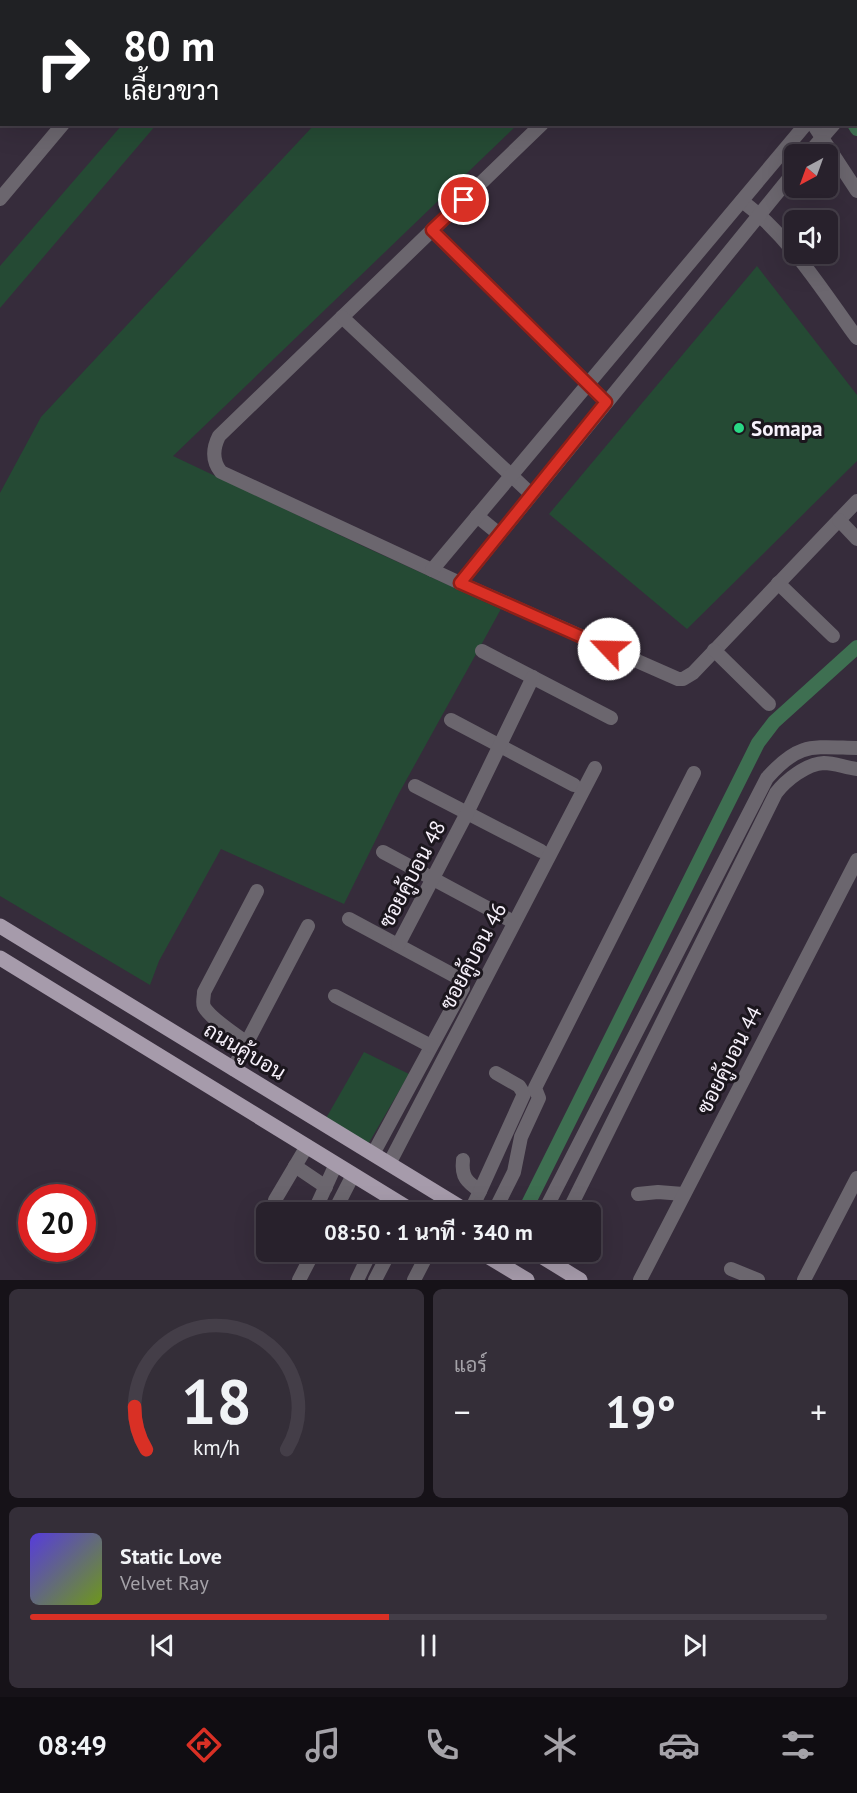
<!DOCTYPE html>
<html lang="th">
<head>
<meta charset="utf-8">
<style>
	body { margin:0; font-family:"PT Sans",Sarabun,sans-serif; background:#342e38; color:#f1f3f6; height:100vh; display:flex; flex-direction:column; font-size:22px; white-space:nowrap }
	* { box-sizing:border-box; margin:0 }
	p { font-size:20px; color:#a5a3a9 }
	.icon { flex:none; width:33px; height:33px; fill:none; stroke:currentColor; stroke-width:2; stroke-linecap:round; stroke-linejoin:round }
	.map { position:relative; height:1280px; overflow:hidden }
	.details { display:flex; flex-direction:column; gap:9px; padding:9px; background:#161218; flex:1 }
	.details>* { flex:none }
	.top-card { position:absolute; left:0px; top:0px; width:858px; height:126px; box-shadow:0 6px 24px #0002,0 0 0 2px #443e48; background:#202124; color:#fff; overflow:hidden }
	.needle { width:39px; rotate:221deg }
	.fabs { position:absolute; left:784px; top:144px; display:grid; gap:12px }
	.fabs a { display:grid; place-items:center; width:54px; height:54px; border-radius:9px; background:#28212c; box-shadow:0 6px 24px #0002,0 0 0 2px #443e48; font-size:30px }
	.speed { position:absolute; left:18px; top:1184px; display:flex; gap:12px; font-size:30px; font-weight:700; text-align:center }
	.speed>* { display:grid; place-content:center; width:78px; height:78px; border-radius:50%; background:#28212c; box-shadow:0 6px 24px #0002,0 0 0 2px #443e48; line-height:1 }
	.speed .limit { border:9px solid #d22; background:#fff; color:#111 }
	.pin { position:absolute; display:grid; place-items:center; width:51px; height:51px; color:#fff; margin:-26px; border:3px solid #fff; border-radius:50%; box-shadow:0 2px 6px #0007 }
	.me { position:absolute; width:66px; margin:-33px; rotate:294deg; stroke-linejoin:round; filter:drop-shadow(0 0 4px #0008) }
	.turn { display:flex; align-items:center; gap:21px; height:126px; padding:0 24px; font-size:27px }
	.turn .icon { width:78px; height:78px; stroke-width:2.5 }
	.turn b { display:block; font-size:42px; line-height:51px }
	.big { font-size:45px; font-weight:700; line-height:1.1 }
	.details .tile { flex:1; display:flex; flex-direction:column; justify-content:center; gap:9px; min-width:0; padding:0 21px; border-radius:9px; background:#342e38 }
	.details .dial { align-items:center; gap:0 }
	.dial svg { height:156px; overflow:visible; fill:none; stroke:#443e48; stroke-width:7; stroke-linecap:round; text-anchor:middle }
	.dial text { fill:#f1f3f6; stroke:none }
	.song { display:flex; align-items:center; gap:18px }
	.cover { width:72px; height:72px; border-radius:9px; background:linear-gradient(135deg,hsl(250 70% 55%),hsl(80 70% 35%)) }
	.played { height:6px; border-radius:3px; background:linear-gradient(90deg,#d93025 45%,#443e48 45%) }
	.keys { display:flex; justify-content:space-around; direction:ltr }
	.heat { display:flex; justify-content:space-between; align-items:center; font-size:33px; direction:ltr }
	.details .tiles { flex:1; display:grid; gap:9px; grid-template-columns:1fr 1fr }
	.tile:last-child { grid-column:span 2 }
	.trip { position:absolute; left:256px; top:1202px; width:345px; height:60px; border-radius:9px; background:#28212c; box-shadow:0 6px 24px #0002,0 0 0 2px #443e48; font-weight:700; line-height:60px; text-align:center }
	.menu { display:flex; height:96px; justify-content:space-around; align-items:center; background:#100d12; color:#a5a3a9 }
	.menu .icon { width:42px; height:42px }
	.menu .current { color:#d93025 }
	.menu b { font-size:27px; color:#f1f3f6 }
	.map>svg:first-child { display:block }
	.green { fill:#254a34 }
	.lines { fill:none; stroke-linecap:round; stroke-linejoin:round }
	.canal { stroke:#3e6f51; stroke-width:14 }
	.minor { stroke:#6b666e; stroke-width:14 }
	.major { stroke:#a69bab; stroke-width:15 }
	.route-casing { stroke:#8d1f18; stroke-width:15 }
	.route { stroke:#d93025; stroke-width:10 }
	.poi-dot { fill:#29d885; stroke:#1b161d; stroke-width:2 }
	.labels { text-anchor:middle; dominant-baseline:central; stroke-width:6; stroke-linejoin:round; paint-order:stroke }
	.poi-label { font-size:21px; font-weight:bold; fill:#f7f1fb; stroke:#1b161d; text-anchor:start }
	.street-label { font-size:21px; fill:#f7f1fb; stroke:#1b161d }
</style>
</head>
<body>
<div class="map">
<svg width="857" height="1280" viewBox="0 0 857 1280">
	<rect width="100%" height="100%" fill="#362c3b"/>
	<!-- green -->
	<g class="green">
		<path d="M430,0H646L428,1Z"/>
		<path d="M122,125H156L0,308V266Z"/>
		<path d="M314,125H517L173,456L367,548L501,609L398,795L344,904L221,849L159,961L150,985L0,896V493L41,417Z"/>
		<path d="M757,266L857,395V461L687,629L549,514Z"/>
		<path d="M364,1052L409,1074L367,1146L325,1120Z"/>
	</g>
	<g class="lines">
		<!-- canal -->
		<g class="canal">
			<path d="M773,0L774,2"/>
			<path d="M854,124L857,129"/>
			<path d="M527,1206L758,743L774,722L857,647"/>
		</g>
		<!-- minor -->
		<g class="minor">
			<path d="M72,0L74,2"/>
			<path d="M732,0L733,2"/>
			<path d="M791,0L792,2"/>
			<path d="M169,2L170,0"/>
			<path d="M670,2L671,0"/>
			<path d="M808,2L810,0"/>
			<path d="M856,102L857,103"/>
			<path d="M542,124L219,436C213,448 212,461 221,472L460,583L678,679H683L693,673L857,501"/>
			<path d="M813,124L857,191"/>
			<path d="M808,154L834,124"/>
			<path d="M0,199L63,124"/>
			<path d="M742,201C789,236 822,290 857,338"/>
			<path d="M432,230L606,402"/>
			<path d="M342,317L531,494"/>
			<path d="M477,516L499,534"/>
			<path d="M839,520L857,539"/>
			<path d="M432,570L806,124"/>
			<path d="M460,583L795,171"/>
			<path d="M778,583L833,636"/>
			<path d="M714,650L769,704"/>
			<path d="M482,651L611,718"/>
			<path d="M451,720L574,785"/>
			<path d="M415,786L541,851"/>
			<path d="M383,852L508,919"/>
			<path d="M349,919L455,976L460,981L463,988L373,1154"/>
			<path d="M398,945L467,813L533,677"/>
			<path d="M335,996L431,1046"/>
			<path d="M247,1043C235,1034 211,1019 204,1007C202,1002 204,998 204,992L257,891"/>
			<path d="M233,1069L308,926"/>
			<path d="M463,1160C461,1177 467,1182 480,1191L470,1212"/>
			<path d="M389,1164L595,768"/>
			<path d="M295,1166L326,1187"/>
			<path d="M480,1191L524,1094L519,1086L496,1073"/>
			<path d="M638,1194L658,1192L683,1194"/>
			<path d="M283,1212L275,1204V1200L307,1146"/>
			<path d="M314,1212L336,1164"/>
			<path d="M334,1212L353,1175"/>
			<path d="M494,1212L514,1172L521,1137L539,1098L535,1088L537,1084L694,773"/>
			<path d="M544,1212L767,778C799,742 811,747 857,748"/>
			<path d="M568,1212L776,793C786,780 806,764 824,763C835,763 846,768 857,769"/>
			<path d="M731,1269L758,1280"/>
			<path d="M299,1280L314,1251"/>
			<path d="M357,1280L371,1251"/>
			<path d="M375,1280L390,1251"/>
			<path d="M414,1280L429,1251"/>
			<path d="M640,1280L857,860"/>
			<path d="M804,1280L857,1178"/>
		</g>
		<!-- major -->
		<g class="major">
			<path d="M0,926L468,1212"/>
			<path d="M0,958L414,1212"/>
			<path d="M479,1251L527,1280"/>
			<path d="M533,1251L580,1280"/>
		</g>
	</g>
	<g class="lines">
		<defs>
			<path id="route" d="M464,200L432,230L606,402L460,583L609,649"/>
		</defs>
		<!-- route casing -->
		<use href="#route" class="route-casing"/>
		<!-- route -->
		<use href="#route" class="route"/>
	</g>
	<!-- markers -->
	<circle class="poi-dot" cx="739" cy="428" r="6"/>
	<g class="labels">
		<!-- poi labels -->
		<g class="poi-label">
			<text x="751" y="428">Somapa</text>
		</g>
		<!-- street labels -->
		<g class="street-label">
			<text transform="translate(412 874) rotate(-62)">ซอยคู้บอน 48</text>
			<text transform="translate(473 956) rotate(-62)">ซอยคู้บอน 46</text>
			<text transform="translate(245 1051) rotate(31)">ถนนคู้บอน</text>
			<text transform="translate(729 1060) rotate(-63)">ซอยคู้บอน 44</text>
		</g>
	</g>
</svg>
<div class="fabs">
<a><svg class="needle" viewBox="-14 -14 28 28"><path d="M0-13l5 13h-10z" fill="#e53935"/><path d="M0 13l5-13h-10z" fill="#a5a3a9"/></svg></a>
<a><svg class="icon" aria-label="sound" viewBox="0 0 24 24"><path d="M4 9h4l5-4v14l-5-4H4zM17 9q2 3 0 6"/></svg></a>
</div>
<div class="speed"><div class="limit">20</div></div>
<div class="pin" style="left:464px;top:200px;background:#d93025"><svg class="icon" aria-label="arrive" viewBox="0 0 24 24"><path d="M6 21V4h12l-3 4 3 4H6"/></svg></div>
<svg class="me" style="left:609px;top:649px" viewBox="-20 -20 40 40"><circle r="19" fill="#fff"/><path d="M0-13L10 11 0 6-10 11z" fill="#d93025"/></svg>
<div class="trip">08:50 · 1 นาที · 340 m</div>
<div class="top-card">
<div class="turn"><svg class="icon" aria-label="right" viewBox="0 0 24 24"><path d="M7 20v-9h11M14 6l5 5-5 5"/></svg><div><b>80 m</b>เลี้ยวขวา</div></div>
</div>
</div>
<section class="details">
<div class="tiles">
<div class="tile dial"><svg viewBox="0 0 100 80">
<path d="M14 69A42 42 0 1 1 86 69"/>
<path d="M14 69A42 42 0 0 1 8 47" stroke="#d93025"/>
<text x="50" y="56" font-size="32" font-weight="700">18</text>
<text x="50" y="72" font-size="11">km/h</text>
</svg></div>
<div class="tile"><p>แอร์</p>
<div class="heat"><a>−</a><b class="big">19°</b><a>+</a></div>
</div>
<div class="tile">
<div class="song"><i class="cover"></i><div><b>Static Love</b><p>Velvet Ray</p></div></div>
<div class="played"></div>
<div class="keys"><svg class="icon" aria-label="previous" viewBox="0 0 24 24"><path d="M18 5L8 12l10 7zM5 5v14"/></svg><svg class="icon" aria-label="pause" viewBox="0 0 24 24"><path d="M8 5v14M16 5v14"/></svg><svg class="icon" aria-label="next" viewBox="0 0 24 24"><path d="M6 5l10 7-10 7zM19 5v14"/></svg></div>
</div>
</div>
</section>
<nav class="menu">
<b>08:49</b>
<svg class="icon current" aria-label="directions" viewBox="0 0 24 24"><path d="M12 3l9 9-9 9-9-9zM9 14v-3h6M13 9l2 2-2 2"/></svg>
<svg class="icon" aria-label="music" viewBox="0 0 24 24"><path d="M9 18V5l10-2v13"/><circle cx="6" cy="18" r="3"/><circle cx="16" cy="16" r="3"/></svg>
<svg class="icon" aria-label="phone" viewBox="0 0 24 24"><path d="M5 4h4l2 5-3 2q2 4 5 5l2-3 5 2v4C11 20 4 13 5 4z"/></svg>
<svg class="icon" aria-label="climate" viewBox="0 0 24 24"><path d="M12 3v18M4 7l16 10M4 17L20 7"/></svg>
<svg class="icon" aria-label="car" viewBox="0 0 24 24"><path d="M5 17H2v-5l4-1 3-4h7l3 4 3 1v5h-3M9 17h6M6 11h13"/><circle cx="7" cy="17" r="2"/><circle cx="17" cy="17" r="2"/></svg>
<svg class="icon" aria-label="filters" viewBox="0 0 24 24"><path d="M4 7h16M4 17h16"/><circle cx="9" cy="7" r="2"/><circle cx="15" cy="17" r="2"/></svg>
</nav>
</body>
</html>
